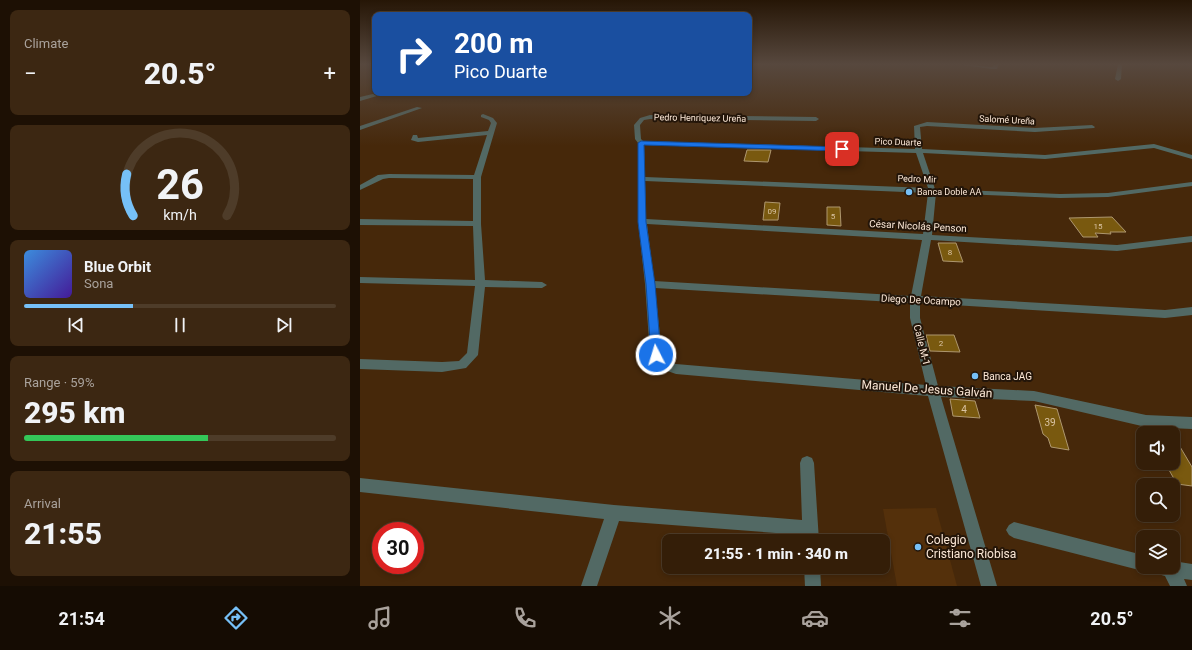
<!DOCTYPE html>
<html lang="en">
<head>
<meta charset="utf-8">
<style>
	body { margin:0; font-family:Roboto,sans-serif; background:#3c2712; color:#f1f3f6; height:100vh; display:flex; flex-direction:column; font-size:15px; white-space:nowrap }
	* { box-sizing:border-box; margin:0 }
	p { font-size:13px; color:#a9a29c }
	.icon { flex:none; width:22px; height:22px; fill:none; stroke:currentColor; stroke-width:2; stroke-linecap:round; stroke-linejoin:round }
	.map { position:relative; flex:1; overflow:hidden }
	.details { display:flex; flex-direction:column; gap:10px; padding:10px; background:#1d1004; width:360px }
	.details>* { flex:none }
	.guide { position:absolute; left:12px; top:12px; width:380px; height:84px; border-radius:8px; box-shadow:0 2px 6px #0003,0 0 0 1px #4e3c29; background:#1a4fa0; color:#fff; overflow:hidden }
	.buttons { position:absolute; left:776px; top:426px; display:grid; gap:8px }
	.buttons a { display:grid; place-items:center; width:44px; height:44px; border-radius:8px; background:#341e08; box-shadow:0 2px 6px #0003,0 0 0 1px #4e3c29; font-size:20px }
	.speed { position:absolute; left:12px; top:522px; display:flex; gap:8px; font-size:20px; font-weight:700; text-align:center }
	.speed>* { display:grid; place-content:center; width:52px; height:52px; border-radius:50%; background:#341e08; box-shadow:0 2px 6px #0003,0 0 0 1px #4e3c29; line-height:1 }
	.speed .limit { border:6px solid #d22; background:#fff; color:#111 }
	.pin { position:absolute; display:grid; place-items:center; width:34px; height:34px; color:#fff; margin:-17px; border-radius:8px; box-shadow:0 2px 6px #0006 }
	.me { position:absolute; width:44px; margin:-22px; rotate:355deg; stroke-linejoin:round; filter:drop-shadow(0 0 3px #0008) }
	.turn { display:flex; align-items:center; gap:14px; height:84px; padding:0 16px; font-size:18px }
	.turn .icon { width:52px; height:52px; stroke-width:2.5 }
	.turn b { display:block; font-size:28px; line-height:34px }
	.big { font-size:30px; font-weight:800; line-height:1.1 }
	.details .widget { flex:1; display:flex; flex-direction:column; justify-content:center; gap:6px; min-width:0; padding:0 14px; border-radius:8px; background:#3c2712 }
	.details .dial { align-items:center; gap:0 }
	.dial svg { height:104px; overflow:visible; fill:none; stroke:#4e3c29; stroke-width:7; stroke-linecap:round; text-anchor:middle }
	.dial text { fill:#f1f3f6; stroke:none }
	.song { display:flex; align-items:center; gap:12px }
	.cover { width:48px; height:48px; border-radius:6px; background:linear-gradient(135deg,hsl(210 70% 55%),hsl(260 70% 35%)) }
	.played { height:4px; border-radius:2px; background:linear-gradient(90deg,#76c0f7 35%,#4e3c29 35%) }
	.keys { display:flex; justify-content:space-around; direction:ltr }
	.heat { display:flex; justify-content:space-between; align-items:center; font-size:22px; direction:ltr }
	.charge { height:6px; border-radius:3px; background:linear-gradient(90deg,#34c759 59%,#4e3c29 0) }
	.trip { position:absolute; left:302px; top:534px; width:228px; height:40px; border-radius:8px; background:#341e08; box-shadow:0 2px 6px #0003,0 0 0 1px #4e3c29; font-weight:800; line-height:40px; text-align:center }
	.dock { display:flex; height:64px; justify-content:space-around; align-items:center; background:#150c03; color:#a9a29c }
	.dock .icon { width:28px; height:28px }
	.dock .selected { color:#76c0f7 }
	.dock b { font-size:18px; color:#f1f3f6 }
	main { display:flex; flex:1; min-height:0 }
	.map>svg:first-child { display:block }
	.built { fill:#54300b }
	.building { fill:#79590f; stroke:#ae976f }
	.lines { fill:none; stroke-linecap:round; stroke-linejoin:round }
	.street { fill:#526964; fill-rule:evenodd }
	.route { fill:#1a73e8; stroke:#114b97 }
	.poi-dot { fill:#76c0f7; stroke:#231509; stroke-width:1.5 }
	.labels { text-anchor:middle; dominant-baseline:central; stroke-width:4; stroke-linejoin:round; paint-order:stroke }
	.number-label { font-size:8px; fill:#dac4a4 }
	.far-street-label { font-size:9px; fill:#fbe7d6; stroke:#231509 }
	.far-poi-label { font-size:9px; fill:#fbe7d6; stroke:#231509; text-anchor:start }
	.street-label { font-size:10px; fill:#fbe7d6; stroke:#231509 }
	.poi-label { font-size:10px; fill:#fbe7d6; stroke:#231509; text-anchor:start }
	.near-number-label { font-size:10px; fill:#dac4a4 }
	.near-street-label { font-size:12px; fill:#fbe7d6; stroke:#231509 }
	.near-poi-label { font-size:12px; fill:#fbe7d6; stroke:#231509; text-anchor:start }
</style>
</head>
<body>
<main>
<section class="details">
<div class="widget"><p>Climate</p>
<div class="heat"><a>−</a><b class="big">20.5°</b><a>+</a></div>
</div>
<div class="widget dial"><svg viewBox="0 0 100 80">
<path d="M14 69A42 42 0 1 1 86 69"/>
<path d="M14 69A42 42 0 0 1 9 37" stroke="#76c0f7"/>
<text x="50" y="56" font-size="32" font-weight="700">26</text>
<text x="50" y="72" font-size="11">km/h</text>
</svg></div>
<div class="widget">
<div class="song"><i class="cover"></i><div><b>Blue Orbit</b><p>Sona</p></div></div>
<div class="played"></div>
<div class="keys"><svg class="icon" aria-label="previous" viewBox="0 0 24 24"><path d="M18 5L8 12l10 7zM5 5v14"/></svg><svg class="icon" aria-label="pause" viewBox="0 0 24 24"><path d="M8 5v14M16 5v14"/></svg><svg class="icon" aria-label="next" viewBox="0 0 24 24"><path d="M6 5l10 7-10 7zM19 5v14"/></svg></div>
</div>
<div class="widget"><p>Range · 59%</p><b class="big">295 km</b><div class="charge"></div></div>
<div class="widget"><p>Arrival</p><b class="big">21:55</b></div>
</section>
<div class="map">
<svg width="832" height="586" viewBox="0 0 832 586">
	<rect width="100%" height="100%" fill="#46280a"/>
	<!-- built -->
	<path class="built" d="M576,508L597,586H537L523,509Z"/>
	<!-- building -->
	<g class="building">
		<path d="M387,150H411L408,162L384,161Z"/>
		<path d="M405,202L420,203L418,220H403Z"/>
		<path d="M467,207H480L481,226L467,225Z"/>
		<path d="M752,217L766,232H750L751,234L735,233L738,237H723L709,218Z"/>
		<path d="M578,243H596L603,262L583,261Z"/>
		<path d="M566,335H594L600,352L570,351Z"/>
		<path d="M590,399L615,401L620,418L593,416Z"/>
		<path d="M675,405L697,409L709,450L691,447L688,438L683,434Z"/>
		<path d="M813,435L832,467V486L817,484L805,463H813Z"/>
	</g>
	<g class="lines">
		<!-- street -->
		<g class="street">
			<path d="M596,64L632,67L635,64H639L637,69H632Z"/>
			<path d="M758,64H762L761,79L758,81L755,79Z"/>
			<path d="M17,93H27L0,101V97Z"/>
			<path d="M57,107L62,108L0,130V126Z"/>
			<path d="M123,114L133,118L137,123L121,177V224L125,280L182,282L187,285L182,288L125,287L118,355L106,368L82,372L0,369V359L82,362L99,361L107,353L115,286L0,283V277L115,280L113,226L0,225V219L113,221V179L29,178L23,179L0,190V185L18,175L29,174L114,175L127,135L58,142L51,140L53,135H57L58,138L128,131L131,123L129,120L121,117V115Z"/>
			<path d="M290,115L456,117L459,119L456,121L290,119L284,120L280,125L281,139L283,141L555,149L554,126L567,122L675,128L732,125L735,127L734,128L675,132L567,126L560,127L562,149L685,155L794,144L832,155V159L794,148L685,159L563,153L575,189L700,194L748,193L832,182V186L748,197L700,198L576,193L572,235L757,245L832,236V242L757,251L571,240L561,296L805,310L832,307V315L805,318L560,303V318L578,386L674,391L786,415L832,417V429L786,427L674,401L581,397L637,586H621L568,396L316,374L296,367L290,355L285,284L278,221V143L275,139L274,125L280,118ZM284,145L556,153L568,188L285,177ZM285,181L568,193L563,234L286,219ZM287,224L562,240L551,296L294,281ZM295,288L550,303V318L566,385L316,364L304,361L302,355Z"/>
			<path d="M447,456L452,458L454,463L459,541H443V535L259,521L237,586H221L244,519L0,492V478L254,505L442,520L440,463L442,458Z"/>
			<path d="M654,522L783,555V567H789L783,571L654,538L649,535L646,530L649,525Z"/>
			<path d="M813,561L832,564V580L824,579L827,586H810L805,576L794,573L792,567H813Z"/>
			<path d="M444,567H460L461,586H445Z"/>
		</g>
	</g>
	<!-- sky -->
	<linearGradient id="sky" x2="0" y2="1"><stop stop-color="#261606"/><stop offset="0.44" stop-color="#57483e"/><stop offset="1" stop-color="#57483e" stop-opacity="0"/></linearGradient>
	<rect width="832" height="146" fill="url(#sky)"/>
	<!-- route -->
	<path class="route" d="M281,141L482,147L485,149L482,151L284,145L286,222L295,284L301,355L300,358L296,359L292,358L291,355L286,284L278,222V143Z"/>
	<!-- markers -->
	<g class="poi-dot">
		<circle cx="549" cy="192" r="4"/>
		<circle cx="615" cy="376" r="4"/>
		<circle cx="558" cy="547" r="4"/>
	</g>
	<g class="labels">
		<!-- number labels -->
		<g class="number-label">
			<text x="412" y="211">09</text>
			<text x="473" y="216">5</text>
			<text x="738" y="226">15</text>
			<text x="590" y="252">8</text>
			<text x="581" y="343">2</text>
		</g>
		<!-- far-street labels -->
		<g class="far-street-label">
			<text transform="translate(340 118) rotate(1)">Pedro Henriquez Ureña</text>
			<text transform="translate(647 120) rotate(3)">Salomé Ureña</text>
			<text transform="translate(538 142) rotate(2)">Pico Duarte</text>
			<text transform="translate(557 179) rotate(2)">Pedro Mir</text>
		</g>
		<!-- far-poi labels -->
		<g class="far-poi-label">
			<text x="557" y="192">Banca Doble AA</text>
		</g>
		<!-- street labels -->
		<g class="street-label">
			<text transform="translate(558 226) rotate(3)">César Nicolás Penson</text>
			<text transform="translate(561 300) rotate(3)">Diego De Ocampo</text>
			<text transform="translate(562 345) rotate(76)">Calle M-1</text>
		</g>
		<!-- poi labels -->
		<g class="poi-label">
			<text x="623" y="376">Banca JAG</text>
		</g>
		<!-- near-number labels -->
		<g class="near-number-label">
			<text x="604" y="409">4</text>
			<text x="690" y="422">39</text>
		</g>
		<!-- near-street labels -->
		<g class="near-street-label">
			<text transform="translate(567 389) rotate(4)">Manuel De Jesus Galván</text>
		</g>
		<!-- near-poi labels -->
		<g class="near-poi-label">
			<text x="566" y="540">Colegio<tspan x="566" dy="14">Cristiano Riobisa</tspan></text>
		</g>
	</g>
</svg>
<div class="buttons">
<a><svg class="icon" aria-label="sound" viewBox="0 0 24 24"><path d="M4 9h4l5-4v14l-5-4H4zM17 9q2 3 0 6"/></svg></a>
<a><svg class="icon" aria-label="search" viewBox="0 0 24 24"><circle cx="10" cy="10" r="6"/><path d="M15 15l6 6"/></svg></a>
<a><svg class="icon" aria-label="layers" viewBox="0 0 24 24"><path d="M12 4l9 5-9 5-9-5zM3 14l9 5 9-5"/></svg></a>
</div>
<div class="speed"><div class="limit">30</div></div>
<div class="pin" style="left:482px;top:149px;background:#d93025"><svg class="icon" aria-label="arrive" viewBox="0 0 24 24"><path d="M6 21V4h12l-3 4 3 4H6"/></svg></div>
<svg class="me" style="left:296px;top:355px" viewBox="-20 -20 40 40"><circle r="17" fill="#1a73e8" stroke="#fff" stroke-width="3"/><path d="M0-11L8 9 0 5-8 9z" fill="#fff"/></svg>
<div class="trip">21:55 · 1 min · 340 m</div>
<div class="guide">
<div class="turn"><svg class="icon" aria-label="right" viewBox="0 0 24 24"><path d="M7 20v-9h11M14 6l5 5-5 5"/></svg><div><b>200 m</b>Pico Duarte</div></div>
</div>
</div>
</main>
<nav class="dock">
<b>21:54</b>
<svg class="icon selected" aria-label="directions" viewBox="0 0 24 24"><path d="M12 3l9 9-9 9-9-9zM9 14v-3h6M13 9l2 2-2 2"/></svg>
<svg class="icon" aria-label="music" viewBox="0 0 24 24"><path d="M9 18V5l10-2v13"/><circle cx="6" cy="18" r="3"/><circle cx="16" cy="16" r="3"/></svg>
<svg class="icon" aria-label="phone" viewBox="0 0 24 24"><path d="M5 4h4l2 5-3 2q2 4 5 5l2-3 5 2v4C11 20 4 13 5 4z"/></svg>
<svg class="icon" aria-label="climate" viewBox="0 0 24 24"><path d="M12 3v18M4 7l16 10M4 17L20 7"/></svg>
<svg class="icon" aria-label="car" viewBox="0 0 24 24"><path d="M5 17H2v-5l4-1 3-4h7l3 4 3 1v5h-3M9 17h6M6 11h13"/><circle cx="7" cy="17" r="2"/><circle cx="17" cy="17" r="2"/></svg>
<svg class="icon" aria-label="filters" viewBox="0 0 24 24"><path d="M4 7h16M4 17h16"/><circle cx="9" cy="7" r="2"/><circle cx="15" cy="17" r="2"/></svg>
<b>20.5°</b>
</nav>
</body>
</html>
